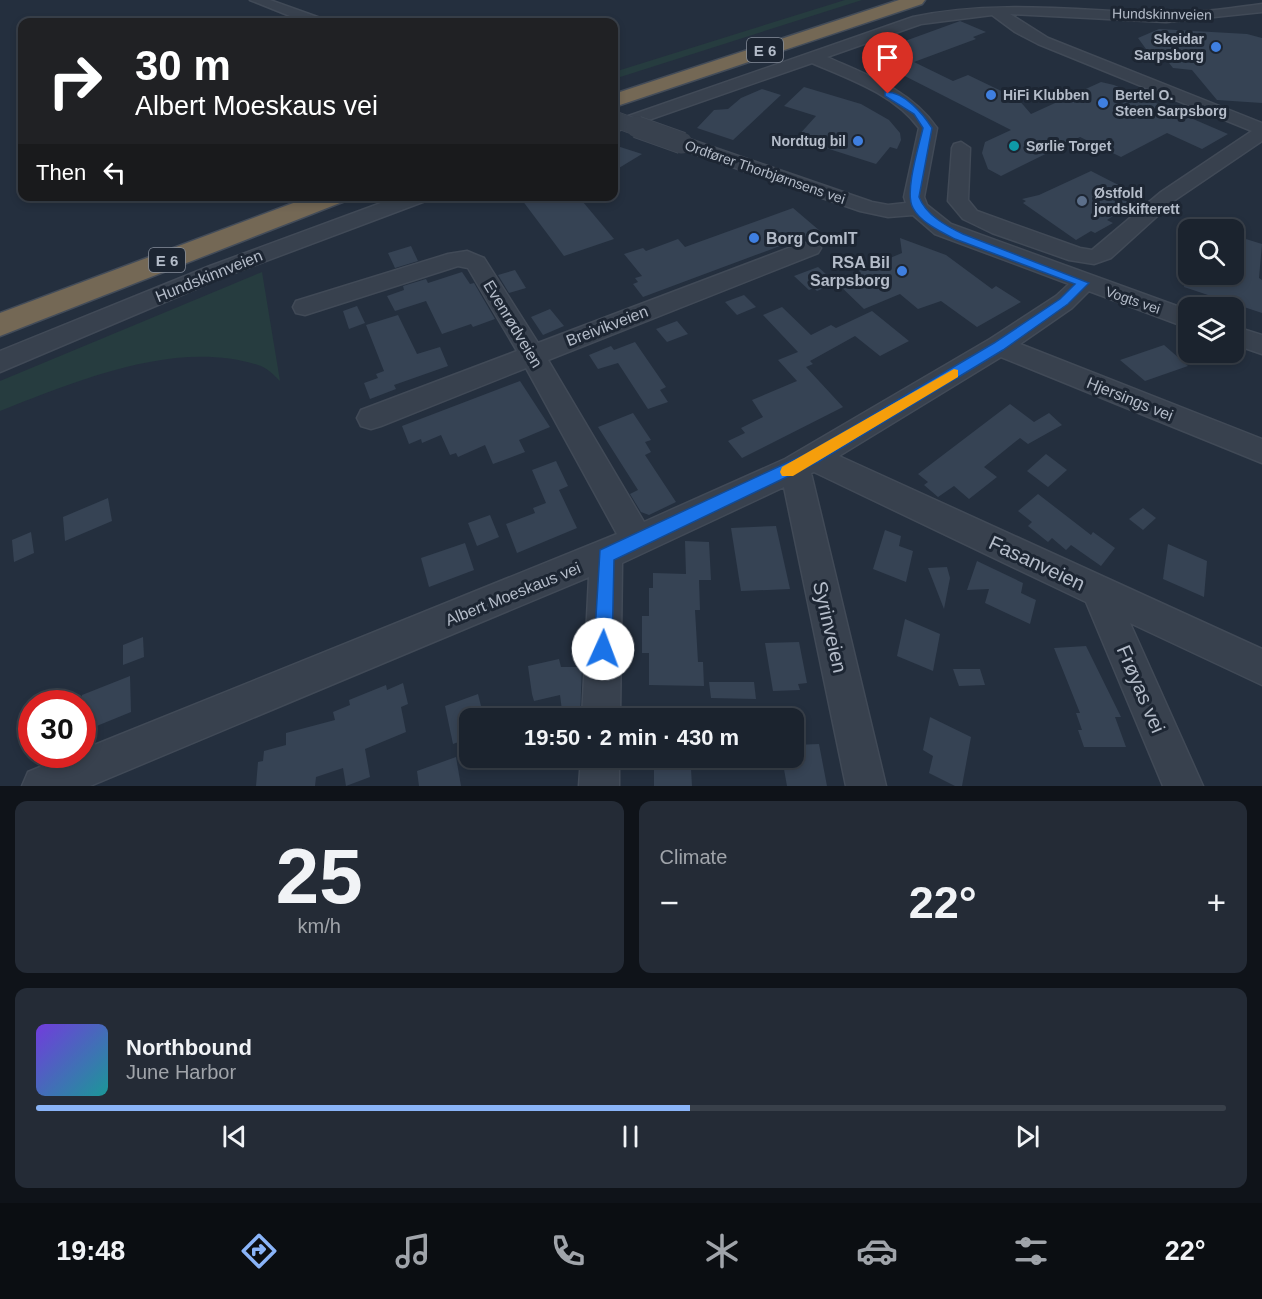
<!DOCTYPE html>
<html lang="en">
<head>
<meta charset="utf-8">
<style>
	body { margin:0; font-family:Helvetica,sans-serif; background:#242b36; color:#f1f3f6; height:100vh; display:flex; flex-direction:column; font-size:22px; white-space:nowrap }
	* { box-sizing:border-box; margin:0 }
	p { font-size:20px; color:#a0a4aa }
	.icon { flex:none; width:33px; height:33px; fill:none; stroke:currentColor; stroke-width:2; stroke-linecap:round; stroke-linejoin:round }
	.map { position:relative; height:786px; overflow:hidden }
	.panel { display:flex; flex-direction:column; gap:15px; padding:15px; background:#0f1319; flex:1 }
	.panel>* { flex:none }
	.top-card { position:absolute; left:18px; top:18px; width:600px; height:183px; border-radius:12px; box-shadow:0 3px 9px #0003,0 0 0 2px #39404a; background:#202124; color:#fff; overflow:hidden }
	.tools { position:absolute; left:1178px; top:219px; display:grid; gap:12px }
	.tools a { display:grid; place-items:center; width:66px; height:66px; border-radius:12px; background:#1b232e; box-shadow:0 3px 9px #0003,0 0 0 2px #39404a; font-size:30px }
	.speed { position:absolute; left:18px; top:690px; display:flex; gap:12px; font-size:30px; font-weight:700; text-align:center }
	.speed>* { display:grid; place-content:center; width:78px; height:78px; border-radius:50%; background:#1b232e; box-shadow:0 3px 9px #0003,0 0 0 2px #39404a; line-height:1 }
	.speed .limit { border:9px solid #d22; background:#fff; color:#111 }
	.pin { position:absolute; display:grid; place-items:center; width:51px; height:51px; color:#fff; margin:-62px -26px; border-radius:50% 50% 50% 0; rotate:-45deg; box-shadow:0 0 6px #0007 }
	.pin .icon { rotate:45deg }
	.me { position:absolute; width:66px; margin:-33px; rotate:2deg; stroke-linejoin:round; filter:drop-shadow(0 0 4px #0008) }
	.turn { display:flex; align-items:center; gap:21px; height:126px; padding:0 18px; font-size:27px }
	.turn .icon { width:78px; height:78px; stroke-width:2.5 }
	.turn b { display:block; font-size:42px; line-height:51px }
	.then { display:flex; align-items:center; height:57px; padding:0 18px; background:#0003; gap:12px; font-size:22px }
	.big { font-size:45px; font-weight:800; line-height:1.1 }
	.panel .widget { flex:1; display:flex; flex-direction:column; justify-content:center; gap:9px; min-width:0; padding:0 21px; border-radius:12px; background:#242b36 }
	.panel .dial { align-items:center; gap:0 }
	.dial b { font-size:78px; line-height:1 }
	.song { display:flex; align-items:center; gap:18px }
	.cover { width:72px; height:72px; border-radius:9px; background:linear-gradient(135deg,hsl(260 70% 55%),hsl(180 70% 35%)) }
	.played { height:6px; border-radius:3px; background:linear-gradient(90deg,#8ab4f8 55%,#39404a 55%) }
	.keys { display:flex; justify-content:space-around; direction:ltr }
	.heat { display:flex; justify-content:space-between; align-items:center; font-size:33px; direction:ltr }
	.panel .tiles { flex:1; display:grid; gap:15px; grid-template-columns:1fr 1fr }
	.widget:last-child { grid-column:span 2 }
	.trip { position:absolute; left:459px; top:708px; width:345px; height:60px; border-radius:12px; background:#1b232e; box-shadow:0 3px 9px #0003,0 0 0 2px #39404a; font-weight:800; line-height:60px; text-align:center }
	.tab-bar { display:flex; height:96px; justify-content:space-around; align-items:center; background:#0b0e12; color:#a0a4aa }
	.tab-bar .icon { width:42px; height:42px }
	.tab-bar .current { color:#8ab4f8 }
	.tab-bar b { font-size:27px; color:#f1f3f6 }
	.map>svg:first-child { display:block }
	.green { fill:#263c3f }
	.building { fill:#364354 }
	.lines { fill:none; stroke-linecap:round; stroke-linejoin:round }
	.minor-casing { stroke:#414a57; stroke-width:3 }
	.highway-casing { stroke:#434c59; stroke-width:3 }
	.minor { fill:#38414e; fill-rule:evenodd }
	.highway { fill:#746855; fill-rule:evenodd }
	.minor-bridge-far1-casing { stroke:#414a57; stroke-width:17; stroke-linecap:butt }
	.minor-bridge-casing { stroke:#414a57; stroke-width:23; stroke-linecap:butt }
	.minor-bridge-far1 { stroke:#38414e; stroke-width:16 }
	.minor-bridge { stroke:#38414e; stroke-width:21 }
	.route { fill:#1a73e8; stroke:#114b97; stroke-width:1.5 }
	.slow { fill:#f59e0b }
	.shop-dot { fill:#3f7fe0; stroke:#1d2633; stroke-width:2 }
	.culture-dot { fill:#0f9aa8; stroke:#1d2633; stroke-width:2 }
	.service-dot { fill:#5c6f8a; stroke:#1d2633; stroke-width:2 }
	.labels { text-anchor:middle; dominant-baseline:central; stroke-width:6; stroke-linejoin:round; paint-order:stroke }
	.far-street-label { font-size:14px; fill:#b4bcc9; stroke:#1d2633 }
	.far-poi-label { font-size:14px; font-weight:bold; fill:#b4bcc9; stroke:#1d2633; text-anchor:start }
	.shield { fill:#1d2633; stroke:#878f9c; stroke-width:1.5 }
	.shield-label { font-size:15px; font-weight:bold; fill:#b4bcc9 }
	.poi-label { font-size:16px; font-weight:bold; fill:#b4bcc9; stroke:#1d2633; text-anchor:start }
	.street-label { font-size:16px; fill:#b4bcc9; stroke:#1d2633 }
	.near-street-label { font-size:20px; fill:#b4bcc9; stroke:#1d2633 }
</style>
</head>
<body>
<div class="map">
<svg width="1262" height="786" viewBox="0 0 1262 786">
	<rect width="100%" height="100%" fill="#242f3e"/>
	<!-- green -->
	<g class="green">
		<path d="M845,0H862L614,79V72Z"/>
		<path d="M262,272L280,381C274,375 266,367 258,365C175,339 77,381 0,411V381Z"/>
	</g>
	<!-- building -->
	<g class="building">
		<path d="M960,21L986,32L973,37L976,39L914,62L953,81L968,75L1018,99L1031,114L1101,82L1114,85L1228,134L1202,149L1167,133L1121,157L1080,137L1001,176L988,169L982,153L985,142L1011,130L889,68L882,71L863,61L878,56L872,53Z"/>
		<path d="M1159,29L1247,34L1262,38V103L1217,100L1192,70L1173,68L1162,54L1146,49L1138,38Z"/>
		<path d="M804,87L861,104L889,120L900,133L901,140L897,149L890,147L876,164L801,140L804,137L798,136L816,116L784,106Z"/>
		<path d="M762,89L781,95L733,140L697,128L714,110L728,109L741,98Z"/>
		<path d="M614,145L642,154L614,171Z"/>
		<path d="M1091,171L1142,197L1107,220L1113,223L1095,233L1091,231L1076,240L1023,203L1026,201L1022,199L1039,195Z"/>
		<path d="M519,196H578L614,239L564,256Z"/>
		<path d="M793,208L820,231L643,297L633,284L638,282L635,278L642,276L624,254L643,248L646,251L678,239L685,247Z"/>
		<path d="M1233,235L1262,244L1259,278L1262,280V313L1184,287L1187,274H1233Z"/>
		<path d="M900,238L946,255L992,289L996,286L1021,302L977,327L941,301L918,309L900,294L864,309L835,281L902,253Z"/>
		<path d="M411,246L418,261L395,268L388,253Z"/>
		<path d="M818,267L836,283L817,291L814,288L809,290L794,276Z"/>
		<path d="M515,270L526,288L509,293L498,275Z"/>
		<path d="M462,272L470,284L474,283L495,319L473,327L471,324L442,334L426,301L395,311L387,296L404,290L403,286L426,279L428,283Z"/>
		<path d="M744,295L756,307L737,315L725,302Z"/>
		<path d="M357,306L365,323L349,329L343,311Z"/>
		<path d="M782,307L811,335L831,325L836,328L872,311L909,341L880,356L855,336L810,361L813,364L806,367L843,407L742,458L728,441L745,433L741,428L763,417L752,400L797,381L778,360L798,352L763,315Z"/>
		<path d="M550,309L564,326L543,335L531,317Z"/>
		<path d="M398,315L417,354L440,347L448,366L394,385L396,389L370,399L364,383L378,378L376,374L384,371L366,325Z"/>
		<path d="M677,321L688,334L667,342L656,329Z"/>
		<path d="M635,342L666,387L660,390L668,402L648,409L618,363L598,369L589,355L611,346L614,350Z"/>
		<path d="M1164,345L1188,366L1145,381L1120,360Z"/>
		<path d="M520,381L550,427L519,440L525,452L493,464L485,445L458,457L456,453L450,455L441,435L422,443L421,439L409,444L402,426Z"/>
		<path d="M1010,404L1034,422L1049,413L1062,425L1028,444L1020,438L984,467L997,477L969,499L954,486L938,497L924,485L928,482L918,474Z"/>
		<path d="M633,413L651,440L645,442L651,452L645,455L676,502L649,515L641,512L630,494L638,490L598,427Z"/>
		<path d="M1046,454L1067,470L1048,487L1027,471Z"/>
		<path d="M556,461L568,486L559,490L577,528L517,553L506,524L535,513L533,508L546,503L532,470Z"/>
		<path d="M1038,494L1091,535L1093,532L1115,548L1101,566L1071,545L1066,550L1052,538L1048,542L1028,526L1032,522L1018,511Z"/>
		<path d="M108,498L112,521L65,541L63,517Z"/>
		<path d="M1143,508L1156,518L1143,530L1129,519Z"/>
		<path d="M490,515L499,537L477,546L468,523Z"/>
		<path d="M776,526L790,589L741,591L731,528Z"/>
		<path d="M885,530L901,536L899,546L913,551L906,582L873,569Z"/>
		<path d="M31,532L34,553L14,562L12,540Z"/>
		<path d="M685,541L709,542L711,580H699L700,610H695L698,662H703L704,686L649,685V653H642V616H649V588H653V573L686,574Z"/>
		<path d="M465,543L474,570L429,587L421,558Z"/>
		<path d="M1168,544L1207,561L1204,597L1163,579Z"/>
		<path d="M977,561L1023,583L1021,593L1036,600L1030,624L985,603L989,589L967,590Z"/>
		<path d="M947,567L950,578L944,609L928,568Z"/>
		<path d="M905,619L940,634L933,671L897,656Z"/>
		<path d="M143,637L144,657L123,665V645Z"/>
		<path d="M799,642L807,683L798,684L800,690L773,691L765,643Z"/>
		<path d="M1086,646L1121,717H1115L1126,747H1084L1078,730H1082L1076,713H1080L1054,648Z"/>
		<path d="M559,659L561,667H582L580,718H563L560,695L534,701L532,694L528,666Z"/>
		<path d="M953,669H980L985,685L959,686Z"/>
		<path d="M130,676L131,712L82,732V695Z"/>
		<path d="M709,682H754L756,699L711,698Z"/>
		<path d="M403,683L408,704L401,707L406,732L365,749L370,777L346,786L343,768L316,777L315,786H256L258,762L263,761L264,751L286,745V733L335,720L333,712L350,705L349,700L386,685L387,690Z"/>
		<path d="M478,694L484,718H470V738L453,744L445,706Z"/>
		<path d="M930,717L971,737L962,786H955L929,773L933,756L923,750Z"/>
		<path d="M819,744L827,786H787L782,758H794V745Z"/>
		<path d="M456,757L461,786H419L417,771Z"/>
		<path d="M654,769H691L692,786H654Z"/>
	</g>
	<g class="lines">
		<defs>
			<g id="minor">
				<path d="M250,0H270L323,19L325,22H305Z"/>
				<path d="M1262,4V12L1166,22L1010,14L1048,38L1262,123V141L1175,200L1111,258L1094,264L1069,260L992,233L963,219L948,201L952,148L954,144L961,142L970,148L968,200L977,211L1080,248L1092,250L1161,192L1252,131L1038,44L1015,32L992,15L921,24L827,57C867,75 911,90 937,128L924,197L927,205L951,224L1188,310V328L1089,291L1072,308L1020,344L1262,439V463L1001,357L839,456L1262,649V685L1130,623L1203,786H1163L1086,602L814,472L811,473L886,786H846L784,487L622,563L620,718H582L589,577L90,786H22L28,772L71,754H82V750L617,534L526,368L381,426L371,429L361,426L357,418L361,410L517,351L468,268L458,266L305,315L296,313L293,307L296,301L448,254L467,251L484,258L538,343L802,243H818L821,248L818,253L548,360L644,522L785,459L990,339L1056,296L1069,284L935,234L913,215L888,217L860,211L675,147L673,143L682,137L689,139L872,202L888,205L906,203L904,197L919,128C894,94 849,79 812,63L614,132V121L913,17C992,0 1072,10 1153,13C1190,14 1226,9 1262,4Z"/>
				<path d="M400,196H431L428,200L226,276L0,372V351L210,266Z"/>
				<path d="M1233,326L1262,335V354L1233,344Z"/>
				<path d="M581,758H619V786H579Z"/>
			</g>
			<g id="highway">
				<path d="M899,0H925L922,4L614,107V94Z"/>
				<path d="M312,196H348L345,201L0,336V313Z"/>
			</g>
		</defs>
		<!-- minor casing -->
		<use href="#minor" class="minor-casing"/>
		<!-- highway casing -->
		<use href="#highway" class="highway-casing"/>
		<!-- minor -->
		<use href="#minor" class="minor"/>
		<!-- highway -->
		<use href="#highway" class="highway"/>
		<defs>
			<path id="minor-bridge-far1" d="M614,119L641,129"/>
			<path id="minor-bridge" d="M637,127L682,143"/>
		</defs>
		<!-- minor-bridge-far1 casing -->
		<use href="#minor-bridge-far1" class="minor-bridge-far1-casing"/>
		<!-- minor-bridge casing -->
		<use href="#minor-bridge" class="minor-bridge-casing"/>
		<!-- minor-bridge-far1 -->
		<use href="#minor-bridge-far1" class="minor-bridge-far1"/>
		<!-- minor-bridge -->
		<use href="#minor-bridge" class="minor-bridge"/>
	</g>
	<!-- route -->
	<path class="route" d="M885,92C904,91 923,114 932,128L919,197C926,215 946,226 963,234L1089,283L1068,304L1003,350L818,462L614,560L612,649L609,655L603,658L597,655L594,649L600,550L808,453L994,343L1060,299L1075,284L955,239C941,232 920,222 913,208C904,193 919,146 923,128L914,114L885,96Z"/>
	<!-- slow -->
	<path class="slow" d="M954,369L958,370V377L793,476H782L780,472L782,467Z"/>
	<!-- markers -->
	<g class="shop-dot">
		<circle cx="1216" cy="47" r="6"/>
		<circle cx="991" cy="95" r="6"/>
		<circle cx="1103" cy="103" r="6"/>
		<circle cx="858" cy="141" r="6"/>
		<circle cx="754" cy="238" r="6"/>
		<circle cx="902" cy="271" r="6"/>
	</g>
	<circle class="culture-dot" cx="1014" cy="146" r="6"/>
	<circle class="service-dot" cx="1082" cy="201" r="6"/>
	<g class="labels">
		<!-- far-street labels -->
		<g class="far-street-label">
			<text transform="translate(1162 14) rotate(1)">Hundskinnveien</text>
			<text transform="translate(765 172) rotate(19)">Ordfører Thorbjørnsens vei</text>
			<text transform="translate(1133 300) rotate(19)">Vogts vei</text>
		</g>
		<!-- far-poi labels -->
		<g class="far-poi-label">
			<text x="1204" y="39" text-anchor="end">Skeidar<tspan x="1204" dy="16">Sarpsborg</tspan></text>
			<text x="1003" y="95">HiFi Klubben</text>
			<text x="1115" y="95">Bertel O.<tspan x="1115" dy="16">Steen Sarpsborg</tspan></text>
			<text x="846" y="141" text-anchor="end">Nordtug bil</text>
			<text x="1026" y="146">Sørlie Torget</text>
			<text x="1094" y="193">Østfold<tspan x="1094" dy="16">jordskifterett</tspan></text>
		</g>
		<!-- shield labels -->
		<g class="shield">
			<rect x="747" y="38" width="36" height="24" rx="4.5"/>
			<rect x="149" y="248" width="36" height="24" rx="4.5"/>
		</g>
		<g class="shield-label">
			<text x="765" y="50">E 6</text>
			<text x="167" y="260">E 6</text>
		</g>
		<!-- poi labels -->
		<g class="poi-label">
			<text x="766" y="238">Borg ComIT</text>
			<text x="890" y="262" text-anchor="end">RSA Bil<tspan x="890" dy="18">Sarpsborg</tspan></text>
		</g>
		<!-- street labels -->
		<g class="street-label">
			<text transform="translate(209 276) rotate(-22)">Hundskinnveien</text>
			<text transform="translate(513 324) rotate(59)">Evenrødveien</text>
			<text transform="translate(607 326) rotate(-21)">Breivikveien</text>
			<text transform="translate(1130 399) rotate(22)">Hjersings vei</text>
			<text transform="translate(513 594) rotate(-22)">Albert Moeskaus vei</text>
		</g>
		<!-- near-street labels -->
		<g class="near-street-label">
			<text transform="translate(1037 563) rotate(25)">Fasanveien</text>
			<text transform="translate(830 627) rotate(77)">Syrinveien</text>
			<text transform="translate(1141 689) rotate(67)">Frøyas vei</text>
		</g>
	</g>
</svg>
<div class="tools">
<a><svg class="icon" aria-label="search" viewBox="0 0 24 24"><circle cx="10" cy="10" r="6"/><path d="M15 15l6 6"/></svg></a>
<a><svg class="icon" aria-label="layers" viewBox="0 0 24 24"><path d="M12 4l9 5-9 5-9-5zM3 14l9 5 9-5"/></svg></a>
</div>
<div class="speed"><div class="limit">30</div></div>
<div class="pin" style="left:888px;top:94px;background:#d93025"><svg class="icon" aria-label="arrive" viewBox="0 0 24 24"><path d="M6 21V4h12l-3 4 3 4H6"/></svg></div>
<svg class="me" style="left:603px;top:649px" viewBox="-20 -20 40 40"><circle r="19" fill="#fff"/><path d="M0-13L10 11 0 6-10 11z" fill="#1a73e8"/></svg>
<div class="trip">19:50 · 2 min · 430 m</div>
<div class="top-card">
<div class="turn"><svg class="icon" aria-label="right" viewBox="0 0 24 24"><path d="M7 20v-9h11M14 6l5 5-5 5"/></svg><div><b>30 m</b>Albert Moeskaus vei</div></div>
<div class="then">Then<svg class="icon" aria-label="left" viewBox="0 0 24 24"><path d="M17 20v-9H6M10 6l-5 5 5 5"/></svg></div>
</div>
</div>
<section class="panel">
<div class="tiles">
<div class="widget dial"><b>25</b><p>km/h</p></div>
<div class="widget"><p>Climate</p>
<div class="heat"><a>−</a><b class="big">22°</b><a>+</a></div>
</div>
<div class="widget">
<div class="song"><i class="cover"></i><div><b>Northbound</b><p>June Harbor</p></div></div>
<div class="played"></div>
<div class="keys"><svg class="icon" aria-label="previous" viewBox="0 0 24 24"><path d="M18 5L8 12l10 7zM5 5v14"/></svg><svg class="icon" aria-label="pause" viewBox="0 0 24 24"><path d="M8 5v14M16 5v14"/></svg><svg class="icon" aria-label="next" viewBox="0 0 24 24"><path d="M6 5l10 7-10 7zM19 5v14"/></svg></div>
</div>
</div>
</section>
<nav class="tab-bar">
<b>19:48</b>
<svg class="icon current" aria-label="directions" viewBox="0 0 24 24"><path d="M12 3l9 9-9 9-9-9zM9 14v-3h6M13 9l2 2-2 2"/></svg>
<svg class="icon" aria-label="music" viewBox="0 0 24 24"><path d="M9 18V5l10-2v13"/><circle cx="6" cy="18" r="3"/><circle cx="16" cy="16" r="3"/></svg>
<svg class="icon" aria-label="phone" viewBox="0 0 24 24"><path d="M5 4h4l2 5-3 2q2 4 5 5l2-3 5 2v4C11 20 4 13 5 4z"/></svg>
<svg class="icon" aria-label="climate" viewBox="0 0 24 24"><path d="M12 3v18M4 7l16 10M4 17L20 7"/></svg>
<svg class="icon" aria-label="car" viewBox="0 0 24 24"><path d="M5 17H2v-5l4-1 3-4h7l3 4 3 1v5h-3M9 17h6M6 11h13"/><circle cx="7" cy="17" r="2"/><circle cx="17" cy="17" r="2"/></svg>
<svg class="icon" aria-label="filters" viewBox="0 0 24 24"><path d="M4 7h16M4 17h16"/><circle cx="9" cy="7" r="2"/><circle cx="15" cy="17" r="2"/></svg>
<b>22°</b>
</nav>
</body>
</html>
